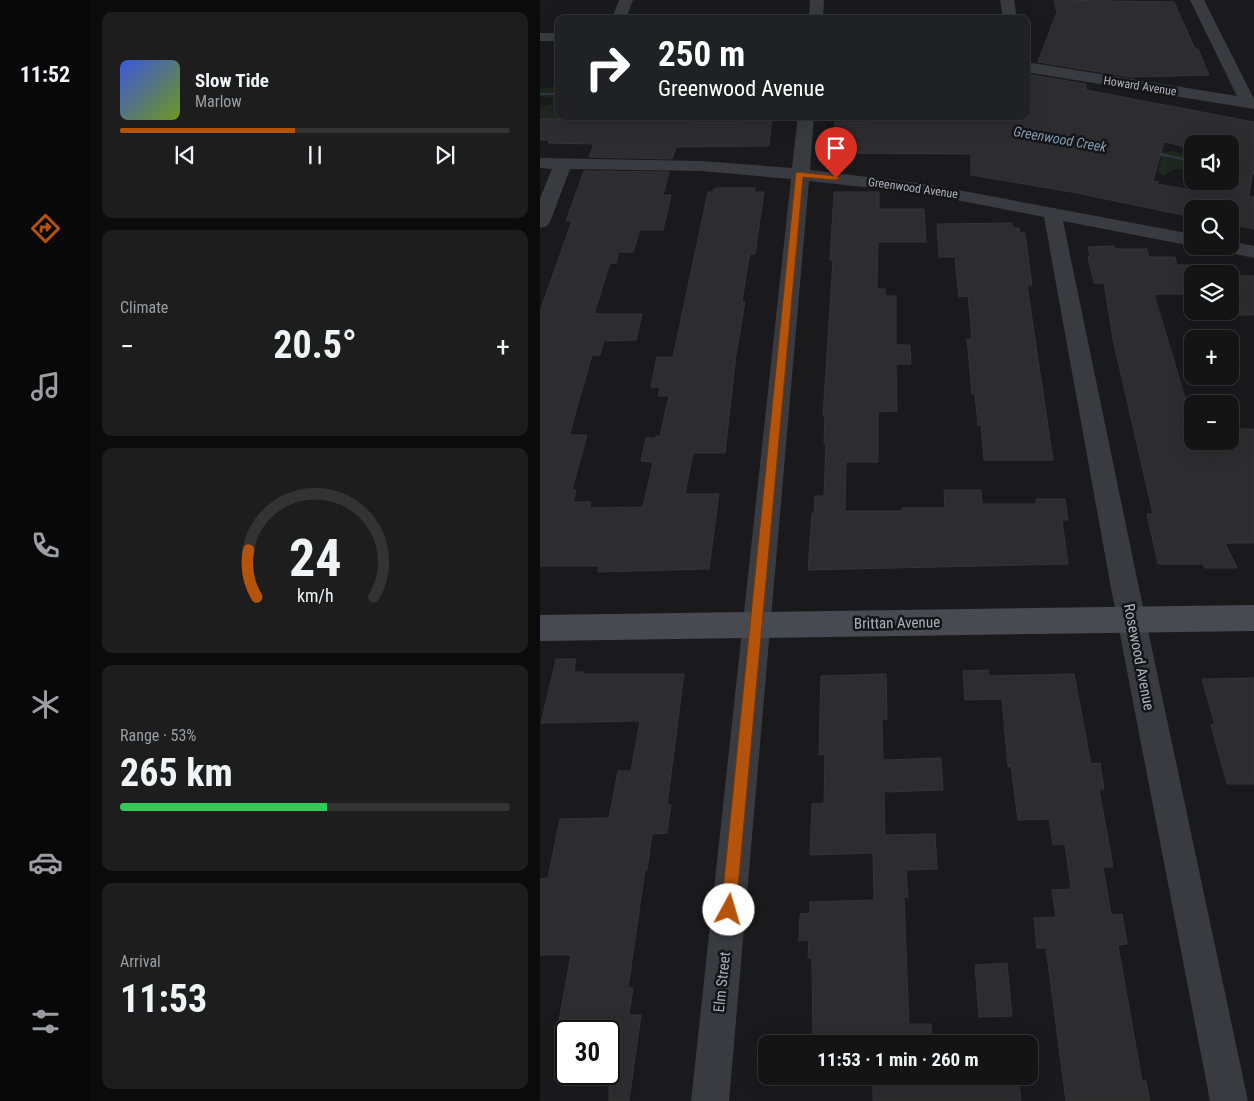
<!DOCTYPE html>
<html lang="en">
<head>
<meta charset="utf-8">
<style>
	body { margin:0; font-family:"Roboto Condensed",sans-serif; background:#1d1d1e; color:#f1f3f6; height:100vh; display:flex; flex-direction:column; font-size:19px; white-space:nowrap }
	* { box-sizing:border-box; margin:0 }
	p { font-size:16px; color:#9d9ea0 }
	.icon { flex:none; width:28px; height:28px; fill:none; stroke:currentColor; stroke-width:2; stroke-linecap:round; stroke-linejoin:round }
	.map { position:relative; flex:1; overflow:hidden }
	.details { display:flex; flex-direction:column; gap:12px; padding:12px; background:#0b0b0c; width:450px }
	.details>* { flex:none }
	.banner { position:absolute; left:15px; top:15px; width:475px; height:105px; border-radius:10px; box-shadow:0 5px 20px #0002,0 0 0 1px #333334; background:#202124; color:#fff; overflow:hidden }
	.controls { position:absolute; left:644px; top:135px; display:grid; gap:10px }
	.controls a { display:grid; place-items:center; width:55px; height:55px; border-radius:10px; background:#141415; box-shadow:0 5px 20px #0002,0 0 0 1px #333334; font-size:25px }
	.speed { position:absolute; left:15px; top:1020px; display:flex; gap:10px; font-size:25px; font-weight:700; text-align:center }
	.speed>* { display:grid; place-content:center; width:65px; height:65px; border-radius:50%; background:#141415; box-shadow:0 5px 20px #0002,0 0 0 1px #333334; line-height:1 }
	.speed .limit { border:2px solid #111; border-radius:8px; background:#fff; color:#111 }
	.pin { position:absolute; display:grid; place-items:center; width:42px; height:42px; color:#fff; margin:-51px -21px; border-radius:50% 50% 50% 0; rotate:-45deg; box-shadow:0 0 5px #0007 }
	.pin .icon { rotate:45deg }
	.me { position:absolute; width:55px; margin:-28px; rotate:6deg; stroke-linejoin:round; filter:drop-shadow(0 0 4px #0008) }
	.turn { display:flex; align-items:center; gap:18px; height:105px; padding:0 20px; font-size:22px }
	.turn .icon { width:65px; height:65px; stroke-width:2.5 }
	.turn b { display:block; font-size:35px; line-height:42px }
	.big { font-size:38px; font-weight:700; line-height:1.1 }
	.details .widget { flex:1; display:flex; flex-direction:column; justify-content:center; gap:8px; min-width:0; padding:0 18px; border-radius:10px; background:#1d1d1e }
	.details .dial { align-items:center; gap:0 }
	.dial svg { height:130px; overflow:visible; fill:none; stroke:#333334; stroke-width:7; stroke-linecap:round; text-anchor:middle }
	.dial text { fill:#f1f3f6; stroke:none }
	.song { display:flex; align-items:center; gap:15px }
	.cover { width:60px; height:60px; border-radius:8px; background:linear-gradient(135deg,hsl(230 70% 55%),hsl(80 70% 35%)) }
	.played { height:5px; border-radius:2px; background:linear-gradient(90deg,#b45309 45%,#333334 45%) }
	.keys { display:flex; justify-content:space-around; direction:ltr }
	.heat { display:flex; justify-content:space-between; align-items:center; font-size:28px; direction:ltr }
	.charge { height:8px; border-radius:4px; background:linear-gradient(90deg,#34c759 53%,#333334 0) }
	.trip { position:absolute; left:218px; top:1035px; width:280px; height:50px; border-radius:10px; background:#141415; box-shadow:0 5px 20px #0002,0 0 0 1px #333334; font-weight:700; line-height:50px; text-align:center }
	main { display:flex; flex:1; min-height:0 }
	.menu { display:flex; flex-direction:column; width:90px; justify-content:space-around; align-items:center; background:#080808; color:#9d9ea0 }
	.menu .icon { width:35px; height:35px }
	.menu .current { color:#b45309 }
	.menu b { font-size:22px; color:#f1f3f6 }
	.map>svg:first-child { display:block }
	.green { fill:#1f2721 }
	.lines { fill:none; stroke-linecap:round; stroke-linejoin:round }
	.stream { fill:#2f3841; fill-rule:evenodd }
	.building { fill:#2d2d30; stroke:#343438; fill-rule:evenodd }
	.street { fill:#3a3b41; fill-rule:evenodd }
	.secondary { fill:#484a51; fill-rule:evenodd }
	.route { fill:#b45309; stroke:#753606 }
	.labels { text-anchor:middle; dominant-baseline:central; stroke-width:5; stroke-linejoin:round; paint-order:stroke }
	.far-street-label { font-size:12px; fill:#acb0bc; stroke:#151517 }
	.far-water-label { font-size:14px; font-style:italic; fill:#839db7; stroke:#151517 }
	.street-label { font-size:15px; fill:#acb0bc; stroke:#151517 }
</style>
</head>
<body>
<main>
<nav class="menu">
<b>11:52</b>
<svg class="icon current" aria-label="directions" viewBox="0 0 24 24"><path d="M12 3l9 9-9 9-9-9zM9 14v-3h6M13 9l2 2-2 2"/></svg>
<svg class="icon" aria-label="music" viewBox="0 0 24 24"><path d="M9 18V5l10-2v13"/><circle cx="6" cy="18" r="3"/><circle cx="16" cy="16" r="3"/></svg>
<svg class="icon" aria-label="phone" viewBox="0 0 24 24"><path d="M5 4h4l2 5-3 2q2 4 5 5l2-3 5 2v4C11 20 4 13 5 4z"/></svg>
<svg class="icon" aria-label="climate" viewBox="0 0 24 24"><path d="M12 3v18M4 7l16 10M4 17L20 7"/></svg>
<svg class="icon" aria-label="car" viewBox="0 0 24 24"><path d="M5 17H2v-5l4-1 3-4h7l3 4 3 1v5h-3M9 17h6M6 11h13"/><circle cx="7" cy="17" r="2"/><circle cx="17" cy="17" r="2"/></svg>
<svg class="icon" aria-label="filters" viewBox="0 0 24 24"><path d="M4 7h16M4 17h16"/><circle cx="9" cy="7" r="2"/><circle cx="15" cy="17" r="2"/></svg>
</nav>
<section class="details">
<div class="widget">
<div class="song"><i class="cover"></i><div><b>Slow Tide</b><p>Marlow</p></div></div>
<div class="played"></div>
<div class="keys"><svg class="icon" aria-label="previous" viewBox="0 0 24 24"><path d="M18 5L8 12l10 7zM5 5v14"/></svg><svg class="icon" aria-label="pause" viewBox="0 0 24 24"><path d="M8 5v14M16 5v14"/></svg><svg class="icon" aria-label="next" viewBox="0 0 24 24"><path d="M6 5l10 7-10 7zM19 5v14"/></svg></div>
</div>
<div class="widget"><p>Climate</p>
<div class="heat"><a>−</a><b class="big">20.5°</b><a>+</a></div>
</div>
<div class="widget dial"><svg viewBox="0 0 100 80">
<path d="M14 69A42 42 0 1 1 86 69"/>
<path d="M14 69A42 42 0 0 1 9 40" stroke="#b45309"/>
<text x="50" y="56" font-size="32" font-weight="700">24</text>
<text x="50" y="72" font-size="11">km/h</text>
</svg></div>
<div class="widget"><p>Range · 53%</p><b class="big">265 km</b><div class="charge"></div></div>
<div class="widget"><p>Arrival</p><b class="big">11:53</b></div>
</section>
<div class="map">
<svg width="714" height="1101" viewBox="0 0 714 1101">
	<rect width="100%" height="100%" fill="#1a1a1c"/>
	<!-- green -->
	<g class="green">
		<path d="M19,85V116H29L12,124L0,125V108L11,104L12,98L0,96V88L2,89Z"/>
		<path d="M631,151L652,156V169H636L622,176L618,170L623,153Z"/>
	</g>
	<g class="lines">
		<!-- stream -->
		<g class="stream">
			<rect x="0" y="93" width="19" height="2"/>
			<path d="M610,150L652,160V162L608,153V151Z"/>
			<path d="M690,166L714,170V174L690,170Z"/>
		</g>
	</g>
	<!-- building -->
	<g class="building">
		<path d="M514,0L634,2L655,49H658L669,75L591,77L498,62L517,12Z"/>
		<path d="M492,75L546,84V90L714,122V163L709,196L714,197V229L690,224V209H652V217L537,193L431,175V154L291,153L295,122H329L331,118L347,120V116H486V88ZM652,140L672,144H690V147L697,148L689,191L658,185L657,191L617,184L618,182L613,181L624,142L652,148Z"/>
		<path d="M35,116H149L148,122H204L205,116H232L229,146L136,147L132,159L49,157L54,144L8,143L9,140H0V119H34Z"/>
		<path d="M44,171L129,172L123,195H131L123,230H100L93,252H79L76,263H70L54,314H102L96,340L64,341L60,355H52L35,414L30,435H47L32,490H36L33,502H51L50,508L103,507L113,462L101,461L106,438H115L116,436H120L129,396H118L120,387H111L117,357H133L168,192H173L174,189L177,188H215L214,192H224L215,254H210L208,263L202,302H205L196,355L185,453H153L145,494H179L169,569L58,572L59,566H0V311L32,221H26Z"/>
		<path d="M294,192H339V209H384L386,242H338L337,289H345V296H356V345H370L371,364H356L357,411L338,412V462H306L305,511H362V508H405L404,490H441L442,504H496V499H525L528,520H522L528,564L268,570L272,513H274L275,496H284L286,444H284L285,416H283L293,260H290Z"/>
		<path d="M472,223L473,228H479L480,233H485L492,285H487L513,460H444L441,425H438L435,394H432L427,339H432L428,296L419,297L415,257H399L397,224Z"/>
		<path d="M574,246L575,249H607L609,257H635L637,265H669L670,268H679L680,271H691L693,276H714V315H688L687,312H675L690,311V274H652V294H614L645,398H668L669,404H652V441H690V429H714V543H685L697,568H665L663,564H618L607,514H613L573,339L564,283H554L548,257H550L548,247Z"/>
		<path d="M16,659H36L34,672H44L43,674H144L127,805H131L127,833L112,834L107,870H105L88,988H93L89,1015H101L89,1101H69V1031H17L31,955H0V879L8,878L20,819L69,818L78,771H91L100,721L1,723Z"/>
		<path d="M448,670V676L534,674L551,764L560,763L564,789H559L573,867H563L571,915L582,914L587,944L578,945L602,1081H606L610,1101H526L506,948H497L494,918L516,917L512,890L531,889L525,844L513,845L509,819L478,820L471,766L468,767L462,699L425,700L423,671Z"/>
		<path d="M346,674L347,719H342L343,760L401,758L403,790L344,792L345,835L395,834L397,869L366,870L368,897H364L369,1024H391L392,1044H273L272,958H268L269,940L259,941L260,914L270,913V902L334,900L333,853L270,855L272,804L284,803L285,754L279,755L281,676Z"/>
		<path d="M714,678V784H687L671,725H675L662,679Z"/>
		<path d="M467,963L472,1016L439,1017L435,965Z"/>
		<path d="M333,1076H478L481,1101H333Z"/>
	</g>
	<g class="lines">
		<!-- street -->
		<g class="street">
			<path d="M79,0H93L86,19H72Z"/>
			<path d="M270,0H284L283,19H269Z"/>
			<path d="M460,0H474L477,19H463Z"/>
			<path d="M650,0H664L714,99V109L486,72V62L697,96Z"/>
			<rect x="0" y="33" width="19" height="8"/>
			<path d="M258,116H274L270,170L386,184L652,234V246L523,221L599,588L708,1101H670L571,588L504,217L386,194L269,181L189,1101H151L251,179L161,171L30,169L10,222L7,226L0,228V198L12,169L0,168V158L161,161L252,168Z"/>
			<path d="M690,241L714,246V258L677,250L674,246H690Z"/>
		</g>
		<!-- secondary -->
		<path class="secondary" d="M714,605V631L0,641V615Z"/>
	</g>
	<!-- route -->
	<path class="route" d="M256,172L296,176L300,178L296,180L263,177L196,910L194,915L189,917L184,915L181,910Z"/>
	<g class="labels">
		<!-- far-street labels -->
		<g class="far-street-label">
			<text transform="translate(600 86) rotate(9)">Howard Avenue</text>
			<text transform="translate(373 188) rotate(8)">Greenwood Avenue</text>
		</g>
		<!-- far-water labels -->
		<g class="far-water-label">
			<text transform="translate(520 139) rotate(10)">Greenwood Creek</text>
		</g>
		<!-- street labels -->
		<g class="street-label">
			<text transform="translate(357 623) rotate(-1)">Brittan Avenue</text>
			<text transform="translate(599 657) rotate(79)">Rosewood Avenue</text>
			<text transform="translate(182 982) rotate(-84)">Elm Street</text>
		</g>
	</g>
</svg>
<div class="controls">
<a><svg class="icon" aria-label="sound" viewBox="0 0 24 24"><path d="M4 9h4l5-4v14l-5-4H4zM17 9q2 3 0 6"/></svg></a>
<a><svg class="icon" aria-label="search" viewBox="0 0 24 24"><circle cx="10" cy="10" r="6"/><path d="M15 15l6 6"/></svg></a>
<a><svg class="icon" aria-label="layers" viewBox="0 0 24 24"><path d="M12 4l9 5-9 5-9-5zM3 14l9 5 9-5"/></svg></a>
<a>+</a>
<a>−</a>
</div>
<div class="speed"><div class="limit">30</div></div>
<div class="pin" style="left:296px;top:178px;background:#d93025"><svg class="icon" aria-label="arrive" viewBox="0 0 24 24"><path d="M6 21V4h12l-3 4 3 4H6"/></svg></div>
<svg class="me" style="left:189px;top:910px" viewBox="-20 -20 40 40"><circle r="19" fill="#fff"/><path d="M0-13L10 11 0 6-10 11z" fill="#b45309"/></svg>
<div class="trip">11:53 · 1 min · 260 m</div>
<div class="banner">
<div class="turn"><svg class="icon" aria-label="right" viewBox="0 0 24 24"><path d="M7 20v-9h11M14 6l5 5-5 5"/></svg><div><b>250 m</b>Greenwood Avenue</div></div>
</div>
</div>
</main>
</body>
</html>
